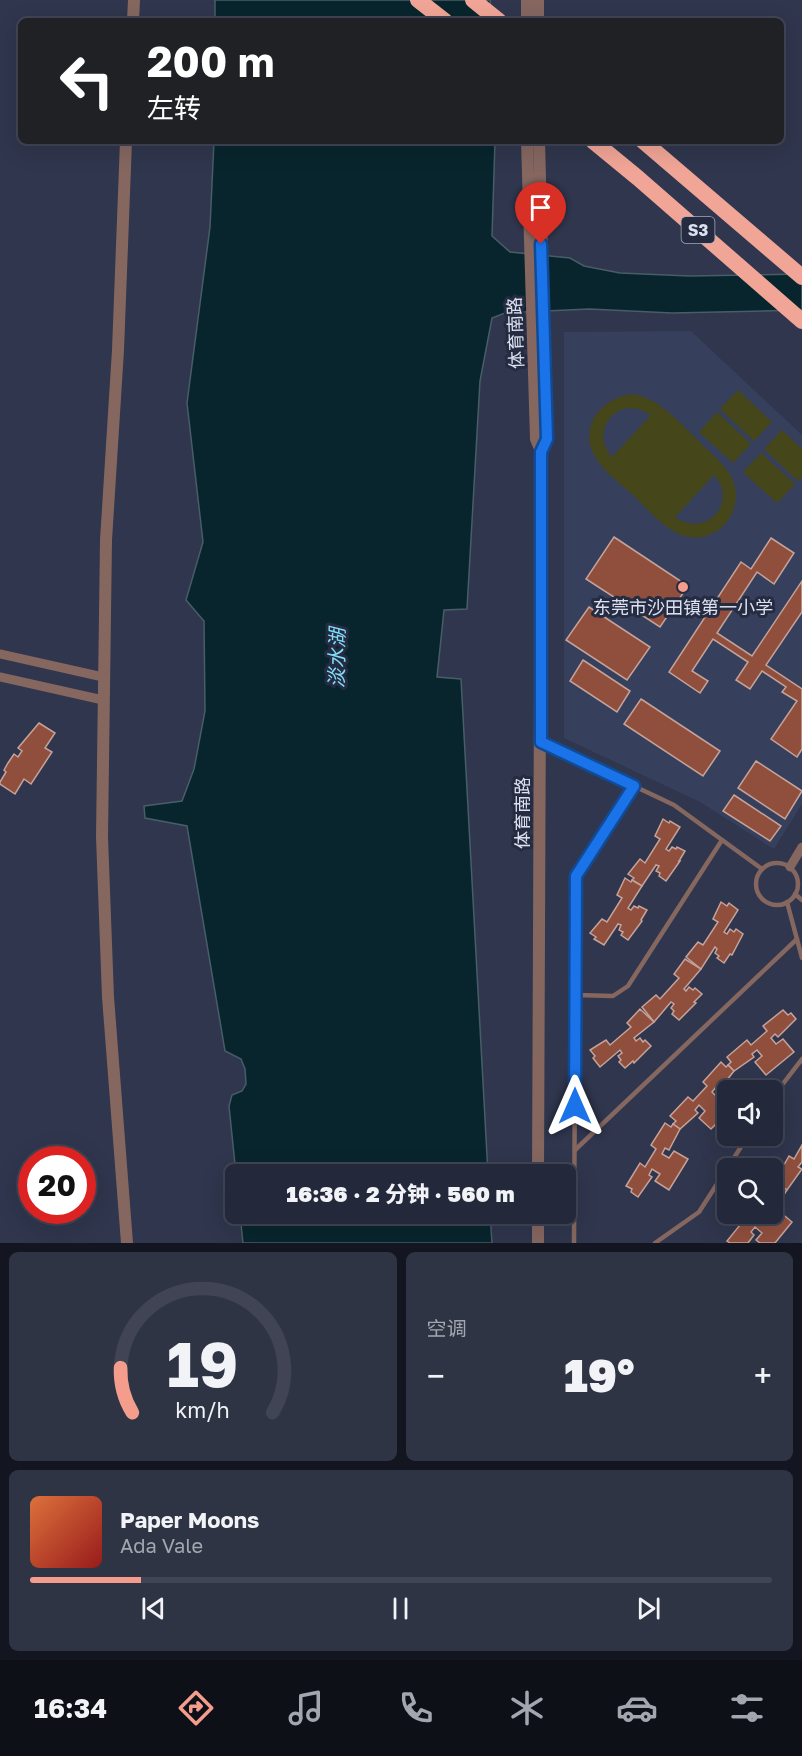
<!DOCTYPE html>
<html lang="zh">
<head>
<meta charset="utf-8">
<style>
	body { margin:0; font-family:"Golos Text","Noto Sans SC",sans-serif; background:#2f3445; color:#f1f3f6; height:100vh; display:flex; flex-direction:column; font-size:22px; white-space:nowrap }
	* { box-sizing:border-box; margin:0 }
	p { font-size:20px; color:#a3a6af }
	.icon { flex:none; width:33px; height:33px; fill:none; stroke:currentColor; stroke-width:2; stroke-linecap:round; stroke-linejoin:round }
	.map { position:relative; height:1243px; overflow:hidden }
	.side { display:flex; flex-direction:column; gap:9px; padding:9px; background:#131620; flex:1 }
	.side>* { flex:none }
	.top-card { position:absolute; left:18px; top:18px; width:766px; height:126px; border-radius:9px; box-shadow:0 6px 24px #0002,0 0 0 2px #404454; background:#202124; color:#fff; overflow:hidden }
	.tools { position:absolute; left:717px; top:1080px; display:grid; gap:12px }
	.tools a { display:grid; place-items:center; width:66px; height:66px; border-radius:9px; background:#23283a; box-shadow:0 6px 24px #0002,0 0 0 2px #404454; font-size:30px }
	.speed { position:absolute; left:18px; top:1146px; display:flex; gap:12px; font-size:30px; font-weight:700; text-align:center }
	.speed>* { display:grid; place-content:center; width:78px; height:78px; border-radius:50%; background:#23283a; box-shadow:0 6px 24px #0002,0 0 0 2px #404454; line-height:1 }
	.speed .limit { border:9px solid #d22; background:#fff; color:#111 }
	.pin { position:absolute; display:grid; place-items:center; width:51px; height:51px; color:#fff; margin:-62px -26px; border-radius:50% 50% 50% 0; rotate:-45deg; box-shadow:0 0 6px #0007 }
	.pin .icon { rotate:45deg }
	.me { position:absolute; width:66px; margin:-33px; rotate:0deg; stroke-linejoin:round; filter:drop-shadow(0 0 4px #0008) }
	.turn { display:flex; align-items:center; gap:21px; height:126px; padding:0 30px; font-size:27px }
	.turn .icon { width:78px; height:78px; stroke-width:2.5 }
	.turn b { display:block; font-size:42px; line-height:51px }
	.big { font-size:45px; font-weight:800; line-height:1.1 }
	.side .card { flex:1; display:flex; flex-direction:column; justify-content:center; gap:9px; min-width:0; padding:0 21px; border-radius:9px; background:#2f3445 }
	.side .dial { align-items:center; gap:0 }
	.dial svg { height:156px; overflow:visible; fill:none; stroke:#404454; stroke-width:7; stroke-linecap:round; text-anchor:middle }
	.dial text { fill:#f1f3f6; stroke:none }
	.song { display:flex; align-items:center; gap:18px }
	.cover { width:72px; height:72px; border-radius:9px; background:linear-gradient(135deg,hsl(20 70% 55%),hsl(0 70% 35%)) }
	.played { height:6px; border-radius:3px; background:linear-gradient(90deg,#f49d8d 15%,#404454 15%) }
	.keys { display:flex; justify-content:space-around; direction:ltr }
	.heat { display:flex; justify-content:space-between; align-items:center; font-size:33px; direction:ltr }
	.side .tiles { flex:1; display:grid; gap:9px; grid-template-columns:1fr 1fr }
	.card:last-child { grid-column:span 2 }
	.trip { position:absolute; left:225px; top:1164px; width:351px; height:60px; border-radius:9px; background:#23283a; box-shadow:0 6px 24px #0002,0 0 0 2px #404454; font-weight:800; line-height:60px; text-align:center }
	.dock { display:flex; height:96px; justify-content:space-around; align-items:center; background:#0e1017; color:#a3a6af }
	.dock .icon { width:42px; height:42px }
	.dock .on { color:#f49d8d }
	.dock b { font-size:27px; color:#f1f3f6 }
	.map>svg:first-child { display:block }
	.built { fill:#363f5c }
	.green { fill:#45471b; fill-rule:evenodd }
	.water { fill:#08252d; stroke:#485d68; stroke-width:1.5 }
	.building { fill:#904f3d; stroke:#c5a39a; stroke-width:1.5 }
	.lines { fill:none; stroke-linecap:round; stroke-linejoin:round }
	.service { stroke:#856760; stroke-width:4.5 }
	.minor { stroke:#856760; stroke-width:9 }
	.tertiary { stroke:#856760; stroke-width:12 }
	.motorway { stroke:#f0a596; stroke-width:16 }
	.route-casing { stroke:#114b97; stroke-width:15 }
	.route { stroke:#1a73e8; stroke-width:10 }
	.poi-dot { fill:#f49d8d; stroke:#252c42; stroke-width:2 }
	.labels { text-anchor:middle; dominant-baseline:central; stroke-width:6; stroke-linejoin:round; paint-order:stroke }
	.shield { fill:#252c42; stroke:#a5abbc; stroke-width:1.5 }
	.shield-label { font-size:16px; font-weight:bold; fill:#dce1f0 }
	.street-label { font-size:18px; fill:#dce1f0; stroke:#252c42 }
	.poi-label { font-size:18px; fill:#dce1f0; stroke:#252c42 }
	.water-label { font-size:20px; font-style:italic; fill:#80defa; stroke:#252c42 }
</style>
</head>
<body>
<div class="map">
<svg width="802" height="1243" viewBox="0 0 802 1243">
	<rect width="100%" height="100%" fill="#2f364d"/>
	<!-- built -->
	<path class="built" d="M691,331L802,435V804L774,849L700,802L564,738V332Z"/>
	<!-- green -->
	<g class="green">
		<path d="M738,390L772,422L754,441L720,409Z"/>
		<path d="M633,394C663,399 686,430 708,450C725,466 742,482 734,508C731,518 724,527 715,532C681,552 654,515 632,494C618,482 599,468 592,451C581,421 605,397 633,394ZM625,408L639,409L651,415L612,457C596,439 603,416 625,408ZM714,475C739,502 706,539 675,517Z"/>
		<path d="M717,412L751,444L733,463L699,432Z"/>
		<path d="M782,430L802,449V477L798,481L764,449Z"/>
		<path d="M761,453L795,484L777,503L743,472Z"/>
	</g>
	<!-- water -->
	<g class="water">
		<path d="M215,0H490L492,21H215Z"/>
		<path d="M214,141H495L492,236L510,252L570,258L584,266L620,273L689,276L802,274V310L672,313L589,309L505,313L492,318L480,381L467,609L444,610L437,677L461,679L488,1174H236L229,1106L232,1095L242,1091L246,1084L245,1069L241,1059L225,1051L187,826L145,818L144,806L182,801L194,769L205,711L204,621L186,600L203,542L187,403L210,227Z"/>
		<path d="M240,1214H490L492,1243H243Z"/>
	</g>
	<!-- building -->
	<g class="building">
		<path d="M614,537L688,586L660,627L586,579Z"/>
		<path d="M771,538L794,553L774,584L757,572L717,633L752,656L802,581V612L766,665L802,689V749L797,757L771,739L797,701L782,692L786,687L762,671L750,689L736,680L748,662L713,639L692,671L708,681L700,693L669,672L741,562L751,569Z"/>
		<path d="M589,607L650,647L627,680L566,640Z"/>
		<path d="M583,660L630,691L617,712L570,681Z"/>
		<path d="M641,699L720,751L703,776L624,724Z"/>
		<path d="M39,723L55,733L45,748L52,752L31,784L24,779L15,794L0,784V782L6,772L4,770L8,763L14,754L18,757L22,751L18,748Z"/>
		<path d="M756,761L802,791L785,819L738,788Z"/>
		<path d="M734,795L781,826L770,841L723,811Z"/>
		<path d="M663,819L669,823L670,821L680,827L666,849L669,851L672,847L676,849L677,847L685,851L679,861H680L666,881L659,876L660,873L656,871L659,866L656,865L642,886L632,880L634,878L628,874L640,859L645,863L660,839L655,836Z"/>
		<path d="M625,878L631,882L632,880L642,886L628,908L631,910L634,906L638,908L639,906L647,910L641,920L642,921L628,940L621,935L623,932L619,930L621,925L618,924L604,945L594,939L596,937L590,933L602,919L607,922L622,898L617,895Z"/>
		<path d="M721,902L727,906L729,903L738,910L724,932L727,934L730,929L734,932L736,929L743,934L732,955L730,954L724,963L717,958L719,956L715,953L717,949L715,947L701,969L686,957L698,942L703,945L718,922L713,919Z"/>
		<path d="M685,959L701,969L684,989L686,991L689,987L693,990L695,988L702,994L694,1002L696,1003L679,1020L672,1014L674,1011L671,1008L674,1004L671,1002L654,1022L642,1007L656,995L660,999L679,978L674,974Z"/>
		<path d="M640,1009L654,1022L634,1038L636,1041L640,1038L643,1042L645,1040L651,1046L634,1063L633,1061L625,1068L619,1062L621,1060L618,1056L622,1053L620,1050L600,1067L593,1058L595,1056L590,1050L606,1040L610,1045L631,1027L627,1023Z"/>
		<path d="M783,1010L788,1015L791,1013L796,1019L778,1037L775,1034L771,1038L776,1044L783,1039L794,1052L766,1075L755,1062L762,1056L757,1050L752,1054L754,1057L734,1071L728,1065L731,1062L727,1057L747,1040L751,1045L767,1031L763,1026Z"/>
		<path d="M721,1062L726,1067L728,1065L734,1071L719,1090L716,1087L712,1092L718,1098L724,1091L728,1095V1112L711,1129L699,1118L705,1111L699,1105L695,1110L698,1113L680,1129L673,1124L676,1121L670,1116L688,1097L693,1101L707,1086L703,1082Z"/>
		<path d="M665,1123L671,1127L673,1124L680,1129L669,1150L665,1148L662,1154L669,1158L674,1151L688,1159L669,1190L655,1181L660,1174L652,1169L649,1175L652,1177L638,1197L631,1192L632,1189L626,1186L640,1163L645,1167L656,1149L651,1145Z"/>
		<path d="M802,1145V1162L798,1167L802,1169L787,1190L780,1185L782,1182L776,1179L789,1156L794,1159Z"/>
		<path d="M773,1183L779,1187L780,1185L787,1190L774,1210Z"/>
		<path d="M779,1211L792,1222L775,1243H760L756,1240L762,1233L755,1227L751,1232L754,1235L748,1243H730L727,1241L744,1220L748,1224L756,1214H767L773,1218Z"/>
	</g>
	<g class="lines">
		<!-- service -->
		<g class="service">
			<path d="M541,742L674,805L762,869"/>
			<circle cx="777" cy="884" r="21"/>
			<path d="M795,894L802,900"/>
			<path d="M787,902L802,958"/>
			<path d="M576,995L613,996L628,986L722,840"/>
			<path d="M772,1098L802,1059"/>
			<path d="M575,1150L797,939"/>
			<path d="M574,1243L576,876L634,786"/>
			<path d="M655,1243L699,1212L748,1136"/>
		</g>
		<!-- minor -->
		<g class="minor">
			<path d="M0,654L103,677"/>
			<path d="M0,677L103,700"/>
			<path d="M790,867L802,847"/>
		</g>
		<!-- tertiary -->
		<g class="tertiary">
			<path d="M527,0V21"/>
			<path d="M538,0V21"/>
			<path d="M133,21L134,0"/>
			<path d="M126,141L118,350L106,540L102,837L108,997L127,1243"/>
			<path d="M527,141L536,439L541,451L538,1174"/>
			<path d="M539,141L547,439L541,451"/>
			<path d="M538,1243V1214"/>
		</g>
		<!-- motorway -->
		<g class="motorway">
			<path d="M418,0L445,21"/>
			<path d="M473,0L499,21"/>
			<path d="M593,141L638,178L802,321"/>
			<path d="M643,141L802,277"/>
		</g>
	</g>
	<g class="lines">
		<defs>
			<path id="route" d="M541,244L547,439L541,452V742L634,786L576,876L575,1106"/>
		</defs>
		<!-- route casing -->
		<use href="#route" class="route-casing"/>
		<!-- route -->
		<use href="#route" class="route"/>
	</g>
	<!-- markers -->
	<circle class="poi-dot" cx="683" cy="587" r="6"/>
	<g class="labels">
		<!-- shield labels -->
		<rect class="shield" x="681.5" y="217" width="33" height="26" rx="4.5"/>
		<g class="shield-label">
			<text x="698" y="230">S3</text>
		</g>
		<!-- street labels -->
		<g class="street-label">
			<text transform="translate(515 333) rotate(-92)">体育南路</text>
			<text transform="translate(522 813) rotate(-90)">体育南路</text>
		</g>
		<!-- poi labels -->
		<g class="poi-label">
			<text x="683" y="607">东莞市沙田镇第一小学</text>
		</g>
		<!-- water labels -->
		<g class="water-label">
			<text transform="translate(336 658) rotate(-89)">淡水湖</text>
		</g>
	</g>
</svg>
<div class="tools">
<a><svg class="icon" aria-label="sound" viewBox="0 0 24 24"><path d="M4 9h4l5-4v14l-5-4H4zM17 9q2 3 0 6"/></svg></a>
<a><svg class="icon" aria-label="search" viewBox="0 0 24 24"><circle cx="10" cy="10" r="6"/><path d="M15 15l6 6"/></svg></a>
</div>
<div class="speed"><div class="limit">20</div></div>
<div class="pin" style="left:541px;top:244px;background:#d93025"><svg class="icon" aria-label="arrive" viewBox="0 0 24 24"><path d="M6 21V4h12l-3 4 3 4H6"/></svg></div>
<svg class="me" style="left:575px;top:1106px" viewBox="-20 -20 40 40"><path d="M0-17L14 15 0 8-14 15z" fill="#1a73e8" stroke="#fff" stroke-width="4"/></svg>
<div class="trip">16:36 · 2 分钟 · 560 m</div>
<div class="top-card">
<div class="turn"><svg class="icon" aria-label="left" viewBox="0 0 24 24"><path d="M17 20v-9H6M10 6l-5 5 5 5"/></svg><div><b>200 m</b>左转</div></div>
</div>
</div>
<section class="side">
<div class="tiles">
<div class="card dial"><svg viewBox="0 0 100 80">
<path d="M14 69A42 42 0 1 1 86 69"/>
<path d="M14 69A42 42 0 0 1 8 46" stroke="#f49d8d"/>
<text x="50" y="56" font-size="32" font-weight="700">19</text>
<text x="50" y="72" font-size="11">km/h</text>
</svg></div>
<div class="card"><p>空调</p>
<div class="heat"><a>−</a><b class="big">19°</b><a>+</a></div>
</div>
<div class="card">
<div class="song"><i class="cover"></i><div><b>Paper Moons</b><p>Ada Vale</p></div></div>
<div class="played"></div>
<div class="keys"><svg class="icon" aria-label="previous" viewBox="0 0 24 24"><path d="M18 5L8 12l10 7zM5 5v14"/></svg><svg class="icon" aria-label="pause" viewBox="0 0 24 24"><path d="M8 5v14M16 5v14"/></svg><svg class="icon" aria-label="next" viewBox="0 0 24 24"><path d="M6 5l10 7-10 7zM19 5v14"/></svg></div>
</div>
</div>
</section>
<nav class="dock">
<b>16:34</b>
<svg class="icon on" aria-label="directions" viewBox="0 0 24 24"><path d="M12 3l9 9-9 9-9-9zM9 14v-3h6M13 9l2 2-2 2"/></svg>
<svg class="icon" aria-label="music" viewBox="0 0 24 24"><path d="M9 18V5l10-2v13"/><circle cx="6" cy="18" r="3"/><circle cx="16" cy="16" r="3"/></svg>
<svg class="icon" aria-label="phone" viewBox="0 0 24 24"><path d="M5 4h4l2 5-3 2q2 4 5 5l2-3 5 2v4C11 20 4 13 5 4z"/></svg>
<svg class="icon" aria-label="climate" viewBox="0 0 24 24"><path d="M12 3v18M4 7l16 10M4 17L20 7"/></svg>
<svg class="icon" aria-label="car" viewBox="0 0 24 24"><path d="M5 17H2v-5l4-1 3-4h7l3 4 3 1v5h-3M9 17h6M6 11h13"/><circle cx="7" cy="17" r="2"/><circle cx="17" cy="17" r="2"/></svg>
<svg class="icon" aria-label="filters" viewBox="0 0 24 24"><path d="M4 7h16M4 17h16"/><circle cx="9" cy="7" r="2"/><circle cx="15" cy="17" r="2"/></svg>
</nav>
</body>
</html>
